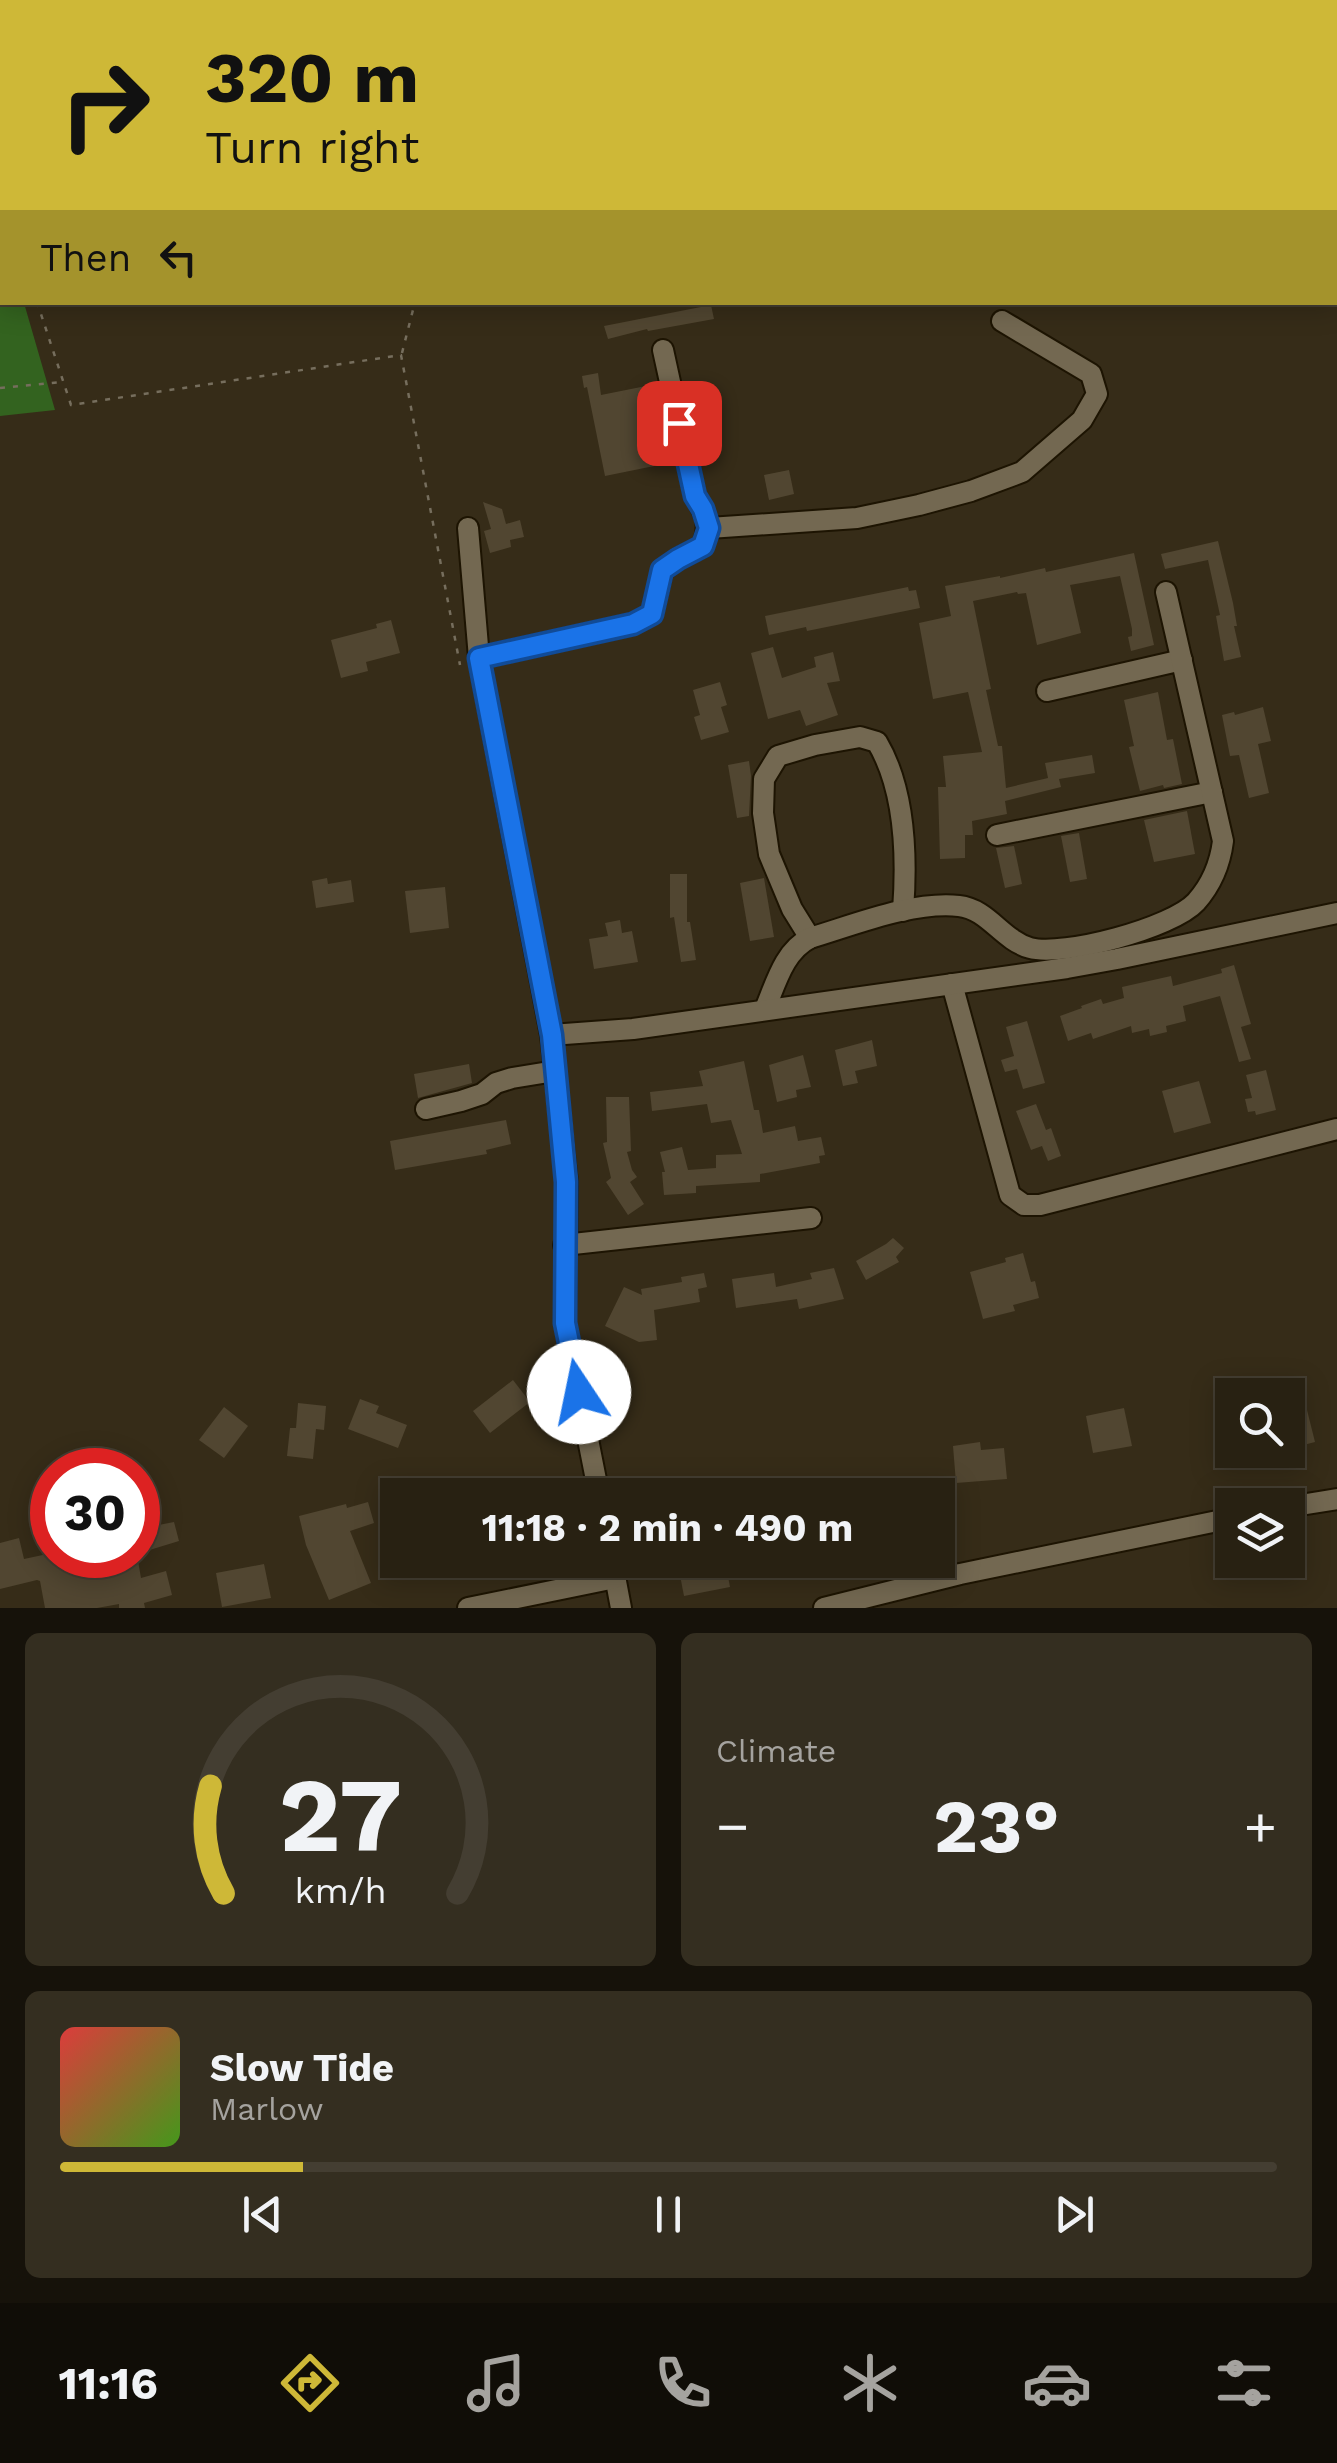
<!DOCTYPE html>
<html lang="en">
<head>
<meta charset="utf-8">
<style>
	body { margin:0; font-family:"Work Sans",sans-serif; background:#342e20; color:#f1f3f6; height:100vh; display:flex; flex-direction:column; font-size:38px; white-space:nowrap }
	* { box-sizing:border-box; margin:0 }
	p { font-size:32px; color:#a5a39f }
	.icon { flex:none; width:55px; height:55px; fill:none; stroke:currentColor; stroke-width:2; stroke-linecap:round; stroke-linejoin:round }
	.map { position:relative; height:1608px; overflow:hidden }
	.drawer { display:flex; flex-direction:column; gap:25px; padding:25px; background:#16120a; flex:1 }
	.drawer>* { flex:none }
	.banner { position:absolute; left:0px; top:0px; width:1338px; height:305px; box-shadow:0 5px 25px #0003,0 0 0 2px #443e32; background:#ceb837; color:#111; overflow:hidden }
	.tools { position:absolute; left:1215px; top:1378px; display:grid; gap:20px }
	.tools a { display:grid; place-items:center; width:90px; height:90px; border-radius:0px; background:#282112; box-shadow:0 5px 25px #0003,0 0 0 2px #443e32; font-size:50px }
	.speed { position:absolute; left:30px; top:1448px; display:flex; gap:20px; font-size:50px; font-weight:700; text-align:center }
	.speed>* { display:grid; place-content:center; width:130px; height:130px; border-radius:50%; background:#282112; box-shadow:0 5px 25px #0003,0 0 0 2px #443e32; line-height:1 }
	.speed .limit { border:15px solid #d22; background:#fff; color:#111 }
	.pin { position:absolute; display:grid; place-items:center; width:85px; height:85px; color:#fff; margin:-42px; border-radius:20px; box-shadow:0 5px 15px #0006 }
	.me { position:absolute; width:110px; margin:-55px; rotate:349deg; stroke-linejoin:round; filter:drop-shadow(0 0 8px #0008) }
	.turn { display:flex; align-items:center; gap:35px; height:210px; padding:0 40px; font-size:45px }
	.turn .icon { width:130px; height:130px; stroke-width:2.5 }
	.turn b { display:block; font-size:70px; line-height:85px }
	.then { display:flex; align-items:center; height:95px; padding:0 40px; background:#0003; gap:20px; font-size:38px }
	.big { font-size:75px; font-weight:700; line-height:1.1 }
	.drawer .tile { flex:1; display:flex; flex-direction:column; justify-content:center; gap:15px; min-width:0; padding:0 35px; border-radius:15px; background:#342e20 }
	.drawer .dial { align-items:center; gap:0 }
	.dial svg { height:260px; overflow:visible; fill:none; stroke:#443e32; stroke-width:7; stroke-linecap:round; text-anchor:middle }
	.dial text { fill:#f1f3f6; stroke:none }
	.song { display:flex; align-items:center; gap:30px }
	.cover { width:120px; height:120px; border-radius:15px; background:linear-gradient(135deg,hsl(0 70% 55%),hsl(100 70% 35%)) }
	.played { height:10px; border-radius:5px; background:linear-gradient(90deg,#ceb837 20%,#443e32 20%) }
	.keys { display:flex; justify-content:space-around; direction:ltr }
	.heat { display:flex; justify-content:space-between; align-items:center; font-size:55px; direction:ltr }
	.drawer .tiles { flex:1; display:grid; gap:25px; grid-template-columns:1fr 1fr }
	.tile:last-child { grid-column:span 2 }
	.trip { position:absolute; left:380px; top:1478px; width:575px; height:100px; border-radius:0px; background:#282112; box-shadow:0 5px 25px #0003,0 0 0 2px #443e32; font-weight:700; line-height:100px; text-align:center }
	.menu { display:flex; height:160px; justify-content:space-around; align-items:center; background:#100d07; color:#a5a39f }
	.menu .icon { width:70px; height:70px }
	.menu .current { color:#ceb837 }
	.menu b { font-size:45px; color:#f1f3f6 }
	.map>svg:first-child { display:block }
	.green { fill:#33631f }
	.building { fill:#514631 }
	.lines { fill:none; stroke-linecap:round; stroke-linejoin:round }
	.minor-casing { stroke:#1d1402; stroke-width:24 }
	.path { stroke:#766e5d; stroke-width:2.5; stroke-dasharray:5 8; stroke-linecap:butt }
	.minor { stroke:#736851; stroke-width:20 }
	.route-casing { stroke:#114b97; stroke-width:25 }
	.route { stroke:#1a73e8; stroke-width:18 }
</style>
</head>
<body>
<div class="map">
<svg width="1337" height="1608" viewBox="0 0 1337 1608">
	<rect width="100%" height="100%" fill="#362c18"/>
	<!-- green -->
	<path class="green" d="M0,0H73V2H2V302L24,303L55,410L0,416Z"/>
	<!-- building -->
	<g class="building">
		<path d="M711,305L714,319L648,331L647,329L608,339L604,326Z"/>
		<path d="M598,373L601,395L656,384L674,462L605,476L587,387L584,388L582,376Z"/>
		<path d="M789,470L794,494L769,500L764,475Z"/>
		<path d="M483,502L502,509L506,524L520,520L524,537L510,540L511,547L490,553L484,531L491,529Z"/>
		<path d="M1218,541L1233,603L1237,626H1234L1241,657L1224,661L1216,616L1220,615L1208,560L1165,569L1161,554Z"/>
		<path d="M1134,553L1154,645L1131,651L1128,637L1132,636V629L1120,576L1070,585L1081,633L1037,645L1026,593L1018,594L1017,592L973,601L991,689L986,690L998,746H1002L1006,788L1048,778L1045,763L1092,755L1095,773L1059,779L1061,787L1005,801L1007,814L972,821L973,835H965V858L940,859L938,787H946L943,756L982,752L968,692L933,699L919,623L951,616L945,586L1000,576V578L1045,568L1046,572Z"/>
		<path d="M908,587L909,591L916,590L920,608L807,631L806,627L769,635L765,616Z"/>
		<path d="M391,620L400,653L366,662L368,671L341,678L331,640L377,628L376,624Z"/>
		<path d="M773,647L782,678L816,667L814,657L833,652L840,681L827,683L838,715L806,726L800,710L768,719L751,653Z"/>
		<path d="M720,682L727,705L721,707L729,732L701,740L694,717L700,715L693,690Z"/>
		<path d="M1158,692L1167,740L1173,739L1182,784L1164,788L1163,785L1140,791L1129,747L1134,746L1124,700Z"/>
		<path d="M1263,707L1271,741L1258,744L1269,793L1249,798L1239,755L1230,756L1222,715L1234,712L1235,715Z"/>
		<path d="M749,761L751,776L749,816L737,818L728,765Z"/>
		<path d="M1187,811L1195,854L1154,862L1144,820Z"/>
		<path d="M1079,833L1087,879L1070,882L1061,836Z"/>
		<path d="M1014,846L1022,884L1005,888L996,848Z"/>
		<path d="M670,874H687V922H690L696,960L681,962L674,917L670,918Z"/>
		<path d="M327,878L328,884L351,880L354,902L316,908L312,881Z"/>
		<path d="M764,878L774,937L750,941L740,883Z"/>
		<path d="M445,887L449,928L410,933L405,891Z"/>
		<path d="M620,920L622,933L632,931L638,962L594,969L589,939L608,936L605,923Z"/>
		<path d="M1234,965L1251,1024L1241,1027L1251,1059L1239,1062L1220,996L1183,1006L1186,1021L1166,1026L1167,1032L1150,1036L1149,1029L1132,1033L1131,1026L1093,1039L1091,1033L1068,1041L1060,1016L1082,1008L1081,1006L1101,999L1103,1004L1124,998L1122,987L1171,976L1173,986L1222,973L1221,969Z"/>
		<path d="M1027,1021L1045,1083L1023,1089L1017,1069L1005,1072L1001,1060L1014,1056L1006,1027Z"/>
		<path d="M872,1040L877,1066L855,1071L858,1083L843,1086L835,1050Z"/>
		<path d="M803,1055L811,1087L796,1090L797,1097L777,1102L769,1065Z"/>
		<path d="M744,1061L754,1110H759L763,1133L795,1126L798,1141L821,1137L825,1155L819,1156L820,1163L760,1174V1182L696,1186V1193L664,1195L662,1172H665L660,1152L682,1147L688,1170L716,1168V1155L742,1154L731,1120L711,1123L707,1104L652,1111L650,1092L703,1086L699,1071Z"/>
		<path d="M469,1064L472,1083L418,1098L414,1074Z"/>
		<path d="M1266,1070L1276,1110L1256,1115L1255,1111L1248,1112L1245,1099L1252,1098L1246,1075Z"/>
		<path d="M1199,1081L1211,1123L1174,1133L1162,1091Z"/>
		<path d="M606,1097H629L631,1151L627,1152L632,1170L637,1177L630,1182L644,1204L628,1215L606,1182L611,1178L603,1143L607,1142Z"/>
		<path d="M1036,1104L1046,1130L1051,1128L1061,1156L1048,1161L1042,1146L1031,1150L1016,1111Z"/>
		<path d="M506,1120L511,1144L486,1150L487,1154L395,1170L390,1141Z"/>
		<path d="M893,1238L904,1248L896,1257L899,1262L866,1280L856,1261L886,1244Z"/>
		<path d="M1023,1253L1031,1282L1035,1281L1039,1298L1013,1305L1015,1311L983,1319L970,1272L1006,1262L1005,1258Z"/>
		<path d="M834,1268L844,1299L799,1309L797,1299L736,1308L732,1279L774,1273L776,1287L812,1279L810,1273Z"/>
		<path d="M704,1273L707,1287L698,1289L700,1302L654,1310L657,1340L639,1342L605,1326L624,1287L642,1295L641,1289L682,1282L681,1277Z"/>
		<path d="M513,1380L530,1402L490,1433L473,1411Z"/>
		<path d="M360,1399L379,1406L376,1413L407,1425L398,1448L348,1429Z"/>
		<path d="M298,1403L326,1406L324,1430L316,1429L313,1459L287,1456L290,1428H296Z"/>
		<path d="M224,1407L248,1426L224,1458L199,1440Z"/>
		<path d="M1124,1408L1132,1446L1093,1453L1086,1416Z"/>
		<path d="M1307,1410L1315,1442L1288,1449V1415Z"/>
		<path d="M980,1442L981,1450L1004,1448L1007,1479L956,1483L953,1446Z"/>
		<path d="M368,1502L374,1523L350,1531L371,1583L329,1600L306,1545L299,1516L346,1504L347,1508Z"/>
		<path d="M174,1522L179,1541L143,1552L138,1529Z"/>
		<path d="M19,1538L24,1559L52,1553V1555H137L141,1578L166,1571L172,1595L144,1603L145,1608H119V1604L97,1608H45L40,1581L37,1580L0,1589V1543Z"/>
		<path d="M705,1560H725L730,1587L684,1596L678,1565Z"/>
		<path d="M264,1564L271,1598L222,1607L216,1573Z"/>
	</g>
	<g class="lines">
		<defs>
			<g id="minor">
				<path d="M468,528L479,658L551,1035L567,1183L565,1323L599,1495"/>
				<path d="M709,528L857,518L919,505L971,491L1022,472L1082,420L1097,394L1091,374L1002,321"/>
				<path d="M479,658L633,624L652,614L662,571L678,559L703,546C710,524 707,516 695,496L663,350"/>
				<path d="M1047,691L1182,660"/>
				<path d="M997,835L1212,792"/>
				<path d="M810,938L792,909L769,854L763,813L764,779L778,756L815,745L860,737L877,742C905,789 907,858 903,911"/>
				<path d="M952,984L1010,1195L1024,1205H1040L1337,1129"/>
				<path d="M765,1009C776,983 784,951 810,938C854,925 912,901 959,906C988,909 1002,940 1030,948C1063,957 1172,928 1196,902C1212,884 1220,865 1223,841L1166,592"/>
				<path d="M551,1035L633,1029L1067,968L1117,959L1337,913"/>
				<path d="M426,1109L461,1101L482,1094L496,1083L512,1078L555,1071"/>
				<path d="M564,1245L811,1218"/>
				<path d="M1288,1507L1337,1499"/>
				<path d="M612,1560L621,1608"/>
				<path d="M468,1608L615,1578"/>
				<path d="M824,1608L960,1574L1232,1518"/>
			</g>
		</defs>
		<!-- minor casing -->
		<use href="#minor" class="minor-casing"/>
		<!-- path -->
		<g class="path">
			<path d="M83,0V2"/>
			<path d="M1321,0L1322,2"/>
			<path d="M484,2L485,0"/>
			<path d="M1335,31L1337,35"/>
			<path d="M37,302L71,405L401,355L460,665"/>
			<path d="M402,353L415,302"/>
			<path d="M0,388L63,382"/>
		</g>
		<!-- minor -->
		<use href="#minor" class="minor"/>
	</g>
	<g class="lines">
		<defs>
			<path id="route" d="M579,1392L565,1323L566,1182L552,1035L479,658L633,624L652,614L662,570L678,559L703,546L709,528L703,509L695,496L679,423"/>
		</defs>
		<!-- route casing -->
		<use href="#route" class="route-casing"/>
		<!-- route -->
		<use href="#route" class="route"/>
	</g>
</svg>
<div class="tools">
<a><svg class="icon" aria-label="search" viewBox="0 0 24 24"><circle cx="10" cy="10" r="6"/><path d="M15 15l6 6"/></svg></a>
<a><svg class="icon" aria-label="layers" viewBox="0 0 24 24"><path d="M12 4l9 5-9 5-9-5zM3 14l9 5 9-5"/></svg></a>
</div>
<div class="speed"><div class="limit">30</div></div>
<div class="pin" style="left:679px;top:423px;background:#d93025"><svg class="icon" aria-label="arrive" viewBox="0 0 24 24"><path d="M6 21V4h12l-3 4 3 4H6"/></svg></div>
<svg class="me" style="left:579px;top:1392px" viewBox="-20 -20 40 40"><circle r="19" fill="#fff"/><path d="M0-13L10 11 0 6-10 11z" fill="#1a73e8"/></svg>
<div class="trip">11:18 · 2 min · 490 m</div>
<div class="banner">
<div class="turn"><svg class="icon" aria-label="right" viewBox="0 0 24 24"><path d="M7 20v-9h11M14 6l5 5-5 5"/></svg><div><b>320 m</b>Turn right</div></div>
<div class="then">Then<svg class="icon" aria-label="left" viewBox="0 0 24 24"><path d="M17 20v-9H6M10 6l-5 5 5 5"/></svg></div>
</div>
</div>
<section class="drawer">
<div class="tiles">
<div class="tile dial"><svg viewBox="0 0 100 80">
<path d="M14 69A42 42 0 1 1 86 69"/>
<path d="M14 69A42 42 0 0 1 10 36" stroke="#ceb837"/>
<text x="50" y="56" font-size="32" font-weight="700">27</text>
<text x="50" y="72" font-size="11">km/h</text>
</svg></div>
<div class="tile"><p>Climate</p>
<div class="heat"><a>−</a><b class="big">23°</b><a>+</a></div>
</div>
<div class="tile">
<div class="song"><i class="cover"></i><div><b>Slow Tide</b><p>Marlow</p></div></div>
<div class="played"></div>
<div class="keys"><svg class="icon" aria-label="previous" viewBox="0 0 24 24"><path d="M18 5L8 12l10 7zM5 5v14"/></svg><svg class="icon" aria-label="pause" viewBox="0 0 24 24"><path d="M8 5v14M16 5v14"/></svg><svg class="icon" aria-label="next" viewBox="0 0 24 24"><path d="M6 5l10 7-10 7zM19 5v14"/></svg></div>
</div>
</div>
</section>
<nav class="menu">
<b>11:16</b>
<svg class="icon current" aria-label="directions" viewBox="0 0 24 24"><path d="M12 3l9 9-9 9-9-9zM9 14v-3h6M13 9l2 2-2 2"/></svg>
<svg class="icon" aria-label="music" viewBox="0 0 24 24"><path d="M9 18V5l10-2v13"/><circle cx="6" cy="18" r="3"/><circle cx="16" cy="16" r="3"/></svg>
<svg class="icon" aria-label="phone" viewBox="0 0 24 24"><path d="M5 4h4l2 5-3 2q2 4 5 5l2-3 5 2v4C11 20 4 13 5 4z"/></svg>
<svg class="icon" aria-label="climate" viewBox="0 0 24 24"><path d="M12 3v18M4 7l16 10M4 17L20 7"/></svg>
<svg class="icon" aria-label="car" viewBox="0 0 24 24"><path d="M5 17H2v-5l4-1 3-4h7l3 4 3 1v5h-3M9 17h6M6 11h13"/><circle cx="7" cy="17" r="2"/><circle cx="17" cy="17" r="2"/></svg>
<svg class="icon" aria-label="filters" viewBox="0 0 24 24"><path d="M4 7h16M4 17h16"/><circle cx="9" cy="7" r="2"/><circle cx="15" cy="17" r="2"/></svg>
</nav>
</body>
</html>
